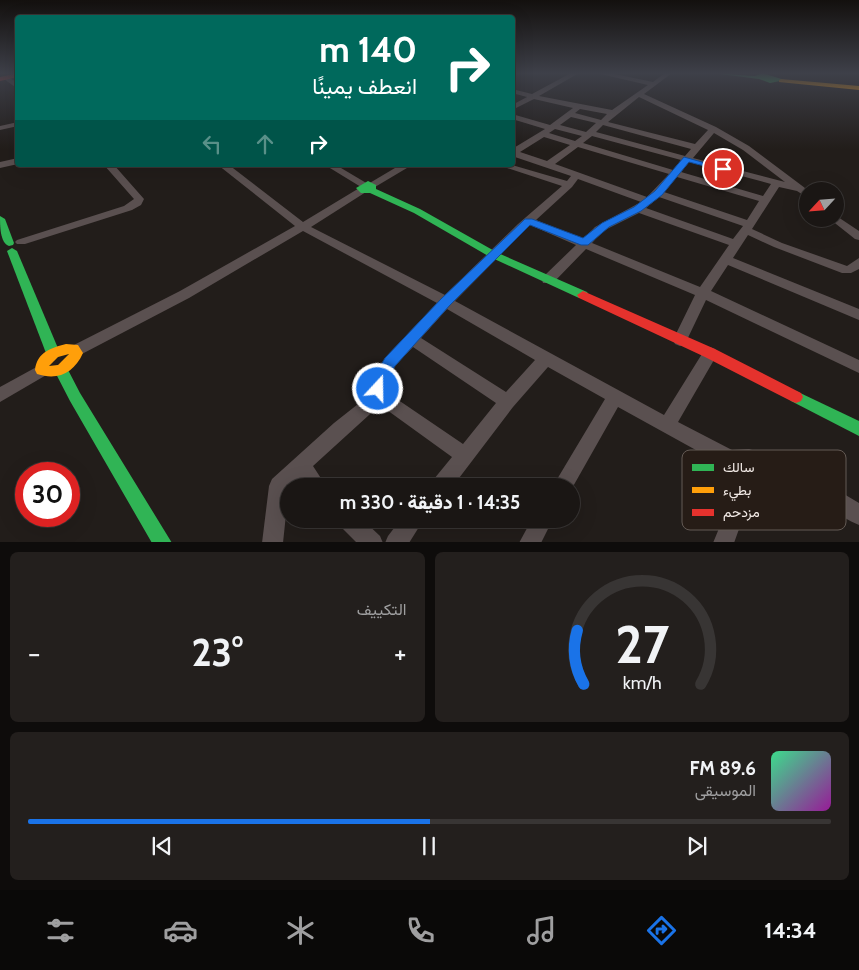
<!DOCTYPE html>
<html lang="ar">
<head>
<meta charset="utf-8">
<style>
	body { margin:0; font-family:Cabin,Vazirmatn,sans-serif; background:#231f1d; color:#f1f3f6; direction:rtl; height:100vh; display:flex; flex-direction:column; font-size:19px; white-space:nowrap }
	* { box-sizing:border-box; margin:0 }
	p { font-size:16px; color:#9f9fa0 }
	.icon { flex:none; width:28px; height:28px; fill:none; stroke:currentColor; stroke-width:2; stroke-linecap:round; stroke-linejoin:round }
	.map { position:relative; height:542px; overflow:hidden; direction:ltr }
	.drawer { display:flex; flex-direction:column; gap:10px; padding:10px; background:#0e0c0b; flex:1 }
	.drawer>* { flex:none }
	.hud { position:absolute; left:15px; top:15px; width:500px; height:152px; border-radius:5px; box-shadow:0 5px 20px #0002,0 0 0 1px #383534; direction:rtl; background:#00695c; color:#fff; overflow:hidden }
	.needle { width:32px; rotate:244deg }
	.buttons { position:absolute; left:799px; top:182px; display:grid; gap:10px }
	.buttons a { display:grid; place-items:center; width:45px; height:45px; border-radius:50%; background:#1a1614; box-shadow:0 5px 20px #0002,0 0 0 1px #383534; font-size:25px }
	.speed { position:absolute; left:15px; top:462px; display:flex; gap:10px; font-size:25px; font-weight:700; text-align:center }
	.speed>* { display:grid; place-content:center; width:65px; height:65px; border-radius:50%; background:#1a1614; box-shadow:0 5px 20px #0002,0 0 0 1px #383534; line-height:1 }
	.speed .limit { border:8px solid #d22; background:#fff; color:#111 }
	.pin { position:absolute; display:grid; place-items:center; width:42px; height:42px; color:#fff; margin:-21px; border:2px solid #fff; border-radius:50%; box-shadow:0 1px 5px #0007 }
	.me { position:absolute; width:55px; margin:-28px; rotate:21deg; stroke-linejoin:round; filter:drop-shadow(0 0 4px #0008) }
	.turn { display:flex; align-items:center; gap:18px; height:105px; padding:0 15px; font-size:22px }
	.turn .icon { width:65px; height:65px; stroke-width:2.5 }
	.turn b { display:block; font-size:35px; line-height:42px }
	.lanes { display:flex; align-items:center; height:48px; padding:0 15px; background:#0003; justify-content:center; gap:25px; direction:ltr }
	.lanes .off { opacity:.35 }
	.big { font-size:38px; font-weight:800; line-height:1.1 }
	.drawer .card { flex:1; display:flex; flex-direction:column; justify-content:center; gap:8px; min-width:0; padding:0 18px; border-radius:8px; background:#231f1d }
	.drawer .dial { align-items:center; gap:0 }
	.dial svg { height:130px; overflow:visible; fill:none; stroke:#383534; stroke-width:7; stroke-linecap:round; text-anchor:middle }
	.dial text { fill:#f1f3f6; stroke:none }
	.song { display:flex; align-items:center; gap:15px }
	.cover { width:60px; height:60px; border-radius:8px; background:linear-gradient(135deg,hsl(150 70% 55%),hsl(300 70% 35%)) }
	.played { height:5px; border-radius:2px; background:linear-gradient(90deg,#1a73e8 50%,#383534 50%) }
	.keys { display:flex; justify-content:space-around; direction:ltr }
	.heat { display:flex; justify-content:space-between; align-items:center; font-size:28px; direction:ltr }
	.drawer .tiles { flex:1; display:grid; gap:10px; grid-template-columns:1fr 1fr }
	.card:last-child { grid-column:span 2 }
	.trip { position:absolute; left:280px; top:478px; width:300px; height:50px; border-radius:25px; background:#1a1614; box-shadow:0 5px 20px #0002,0 0 0 1px #383534; font-weight:800; line-height:50px; text-align:center; direction:rtl }
	.tab-bar { display:flex; height:80px; justify-content:space-around; align-items:center; background:#0a0908; color:#9f9fa0 }
	.tab-bar .icon { width:35px; height:35px }
	.tab-bar .on { color:#1a73e8 }
	.tab-bar b { font-size:22px; color:#f1f3f6 }
	.map>svg:first-child { display:block }
	.lines { fill:none; stroke-linecap:round; stroke-linejoin:round }
	.street { fill:#5a5050; fill-rule:evenodd }
	.fast { fill:#30b455; fill-rule:evenodd }
	.slow { fill:#ff9f0a; fill-rule:evenodd }
	.jam { fill:#e5322d; fill-rule:evenodd }
	.route { fill:#1a73e8; stroke:#114b97 }
	.key { fill:#261c16; stroke:#635a54; stroke-width:1 }
	.key-label { font-size:14px; fill:#f2eae6 }
</style>
</head>
<body>
<div class="map">
<svg width="859" height="543" viewBox="0 0 859 543">
	<rect width="100%" height="100%" fill="#221d1a"/>
	<g class="lines">
		<!-- street -->
		<g class="street">
			<path d="M571,73H579L539,96L612,110L648,85L596,73H610L653,82L665,73H672L644,94L716,127L749,146L809,191H808V198L797,191L779,187L752,229L782,243L847,266L859,258V269L851,273H842L774,247L748,235L733,258L859,309V320L728,265L711,291L859,360V373L706,300L685,344L680,346L675,344L673,340L695,295L586,249L553,283H543L542,280L543,277L576,245L530,225L455,301L664,415L705,349L710,347L715,349L718,353L678,422L732,450L749,449L781,459L812,475L859,503V525C820,509 789,469 744,466C755,493 743,517 734,543H713C723,518 738,490 723,465L618,407L571,490V486H553L605,399L548,367L513,407L453,486H431L434,479L452,457L380,405L313,466L326,486H305L300,479L292,486H289L283,543H262L269,486L272,479L334,423L372,393L371,380L385,358L437,303L303,231L189,298L80,355L75,357L70,355L67,351L70,347L180,291L295,226L218,165H229L303,222L361,187L325,165H336L368,184L400,165H412L375,187L368,186L364,188L367,190L366,192L311,227L445,295L518,224L562,186L498,165H512L567,181L571,176L512,156V149L545,129L512,119V114L550,125L573,108L534,99L512,110V105L527,97L512,93V89L532,94ZM639,97L708,130L695,144L608,122ZM580,109L607,114L601,120L575,113ZM571,117L596,123L586,132L560,125ZM603,125L691,149L685,156L596,132ZM555,129L582,136L575,141L549,133ZM714,133L743,150L785,182L693,158ZM592,136L681,160L673,170L583,143ZM544,137L570,145L547,161L520,152ZM578,147L669,174L647,197L555,164ZM689,162L771,184L763,196L681,172ZM677,177L759,201L747,220L664,192ZM578,179L641,202L595,227L583,239L536,220L572,187ZM659,197L743,226L733,239L646,208ZM639,213L729,245L700,287L592,243L603,231ZM447,309L535,360L506,392L421,338ZM413,347L496,403L463,444L388,393C386,371 399,362 413,347Z"/>
			<path d="M4,77H8L18,83V89L4,79Z"/>
			<path d="M18,122V126L0,130V126Z"/>
			<path d="M18,158V164L0,168V162Z"/>
			<path d="M104,165H114L144,199L141,205L132,210L25,244H17L15,242L17,240L124,206L134,199Z"/>
			<path d="M835,215L859,231V240L855,239L831,220L830,219H835Z"/>
			<path d="M42,364L48,366L50,370L48,374L0,402V387Z"/>
			<path d="M337,519H362L380,536L383,543H357L340,526Z"/>
			<path d="M401,519H424L409,543H385L388,536Z"/>
			<path d="M532,519H553L541,543H519Z"/>
		</g>
		<!-- fast -->
		<g class="fast">
			<path d="M712,73L755,76L762,73L785,80L770,83L759,79Z"/>
			<path d="M368,181L376,185V189L420,209L498,253L587,292L589,295L587,298H579L490,257L414,213L370,193H361L356,188Z"/>
			<path d="M0,216L5,219L14,243L13,245L9,246C0,243 0,226 0,216Z"/>
			<path d="M12,248L17,251L60,353L58,357L53,358L48,357L46,353L7,251Z"/>
			<path d="M61,364L66,366L80,393L172,543H152L70,401L54,370L56,366Z"/>
			<path d="M796,391L859,421V436L791,401L789,397L791,393Z"/>
		</g>
		<!-- slow -->
		<g class="slow">
			<path d="M781,79L859,86V90L779,82V80Z"/>
			<path d="M66,344L78,345L83,353C74,373 58,381 37,374L35,370C37,352 51,348 66,344ZM69,354L58,365L49,366L58,357Z"/>
		</g>
		<!-- jam -->
		<g class="jam">
			<path d="M18,73V77L0,81V77Z"/>
			<path d="M583,291L715,349L801,393L803,397L801,401L796,403L791,401L705,357L579,298L577,295Z"/>
		</g>
	</g>
	<!-- sky -->
	<linearGradient id="sky" x2="0" y2="1"><stop stop-color="#13100e"/><stop offset="0.49" stop-color="#3e4049"/><stop offset="1" stop-color="#3e4049" stop-opacity="0"/></linearGradient>
	<rect width="859" height="149" fill="url(#sky)"/>
	<!-- route -->
	<path class="route" d="M684,157L727,169L723,171L689,162L662,195L641,211L609,227L588,245H581L530,225L450,305L395,366L386,381L384,393L378,395L373,393L371,389L372,380L385,358L441,299L525,219H532L583,238L602,223L634,207L655,191Z"/>
	<!-- legend -->
	<rect x="682" y="450" width="164" height="80" rx="8" class="key"/>
	<rect x="692" y="464" width="22" height="7" fill="#30b455"/>
	<rect x="692" y="487" width="22" height="6" fill="#ff9f0a"/>
	<rect x="692" y="509" width="22" height="7" fill="#e5322d"/>
	<g class="key-label">
		<text x="723" y="472">سالك</text>
		<text x="723" y="495">بطيء</text>
		<text x="723" y="517">مزدحم</text>
	</g>
</svg>
<div class="buttons">
<a><svg class="needle" viewBox="-14 -14 28 28"><path d="M0-13l5 13h-10z" fill="#e53935"/><path d="M0 13l5-13h-10z" fill="#9f9fa0"/></svg></a>
</div>
<div class="speed"><div class="limit">30</div></div>
<div class="pin" style="left:723px;top:169px;background:#d93025"><svg class="icon" aria-label="arrive" viewBox="0 0 24 24"><path d="M6 21V4h12l-3 4 3 4H6"/></svg></div>
<svg class="me" style="left:378px;top:389px" viewBox="-20 -20 40 40"><circle r="17" fill="#1a73e8" stroke="#fff" stroke-width="3"/><path d="M0-11L8 9 0 5-8 9z" fill="#fff"/></svg>
<div class="trip">14:35 · 1 دقيقة · 330 m</div>
<div class="hud">
<div class="turn"><svg class="icon" aria-label="right" viewBox="0 0 24 24"><path d="M7 20v-9h11M14 6l5 5-5 5"/></svg><div><b>140 m</b>انعطف يمينًا</div></div>
<div class="lanes"><svg class="icon off" aria-label="left" viewBox="0 0 24 24"><path d="M17 20v-9H6M10 6l-5 5 5 5"/></svg><svg class="icon off" aria-label="ahead" viewBox="0 0 24 24"><path d="M12 20V5M6 11l6-6 6 6"/></svg><svg class="icon" aria-label="right" viewBox="0 0 24 24"><path d="M7 20v-9h11M14 6l5 5-5 5"/></svg></div>
</div>
</div>
<section class="drawer">
<div class="tiles">
<div class="card dial"><svg viewBox="0 0 100 80">
<path d="M14 69A42 42 0 1 1 86 69"/>
<path d="M14 69A42 42 0 0 1 10 36" stroke="#1a73e8"/>
<text x="50" y="56" font-size="32" font-weight="700">27</text>
<text x="50" y="72" font-size="11">km/h</text>
</svg></div>
<div class="card"><p>التكييف</p>
<div class="heat"><a>−</a><b class="big">23°</b><a>+</a></div>
</div>
<div class="card">
<div class="song"><i class="cover"></i><div><b>89.6 FM</b><p>الموسيقى</p></div></div>
<div class="played"></div>
<div class="keys"><svg class="icon" aria-label="previous" viewBox="0 0 24 24"><path d="M18 5L8 12l10 7zM5 5v14"/></svg><svg class="icon" aria-label="pause" viewBox="0 0 24 24"><path d="M8 5v14M16 5v14"/></svg><svg class="icon" aria-label="next" viewBox="0 0 24 24"><path d="M6 5l10 7-10 7zM19 5v14"/></svg></div>
</div>
</div>
</section>
<nav class="tab-bar">
<b>14:34</b>
<svg class="icon on" aria-label="directions" viewBox="0 0 24 24"><path d="M12 3l9 9-9 9-9-9zM9 14v-3h6M13 9l2 2-2 2"/></svg>
<svg class="icon" aria-label="music" viewBox="0 0 24 24"><path d="M9 18V5l10-2v13"/><circle cx="6" cy="18" r="3"/><circle cx="16" cy="16" r="3"/></svg>
<svg class="icon" aria-label="phone" viewBox="0 0 24 24"><path d="M5 4h4l2 5-3 2q2 4 5 5l2-3 5 2v4C11 20 4 13 5 4z"/></svg>
<svg class="icon" aria-label="climate" viewBox="0 0 24 24"><path d="M12 3v18M4 7l16 10M4 17L20 7"/></svg>
<svg class="icon" aria-label="car" viewBox="0 0 24 24"><path d="M5 17H2v-5l4-1 3-4h7l3 4 3 1v5h-3M9 17h6M6 11h13"/><circle cx="7" cy="17" r="2"/><circle cx="17" cy="17" r="2"/></svg>
<svg class="icon" aria-label="filters" viewBox="0 0 24 24"><path d="M4 7h16M4 17h16"/><circle cx="9" cy="7" r="2"/><circle cx="15" cy="17" r="2"/></svg>
</nav>
</body>
</html>
